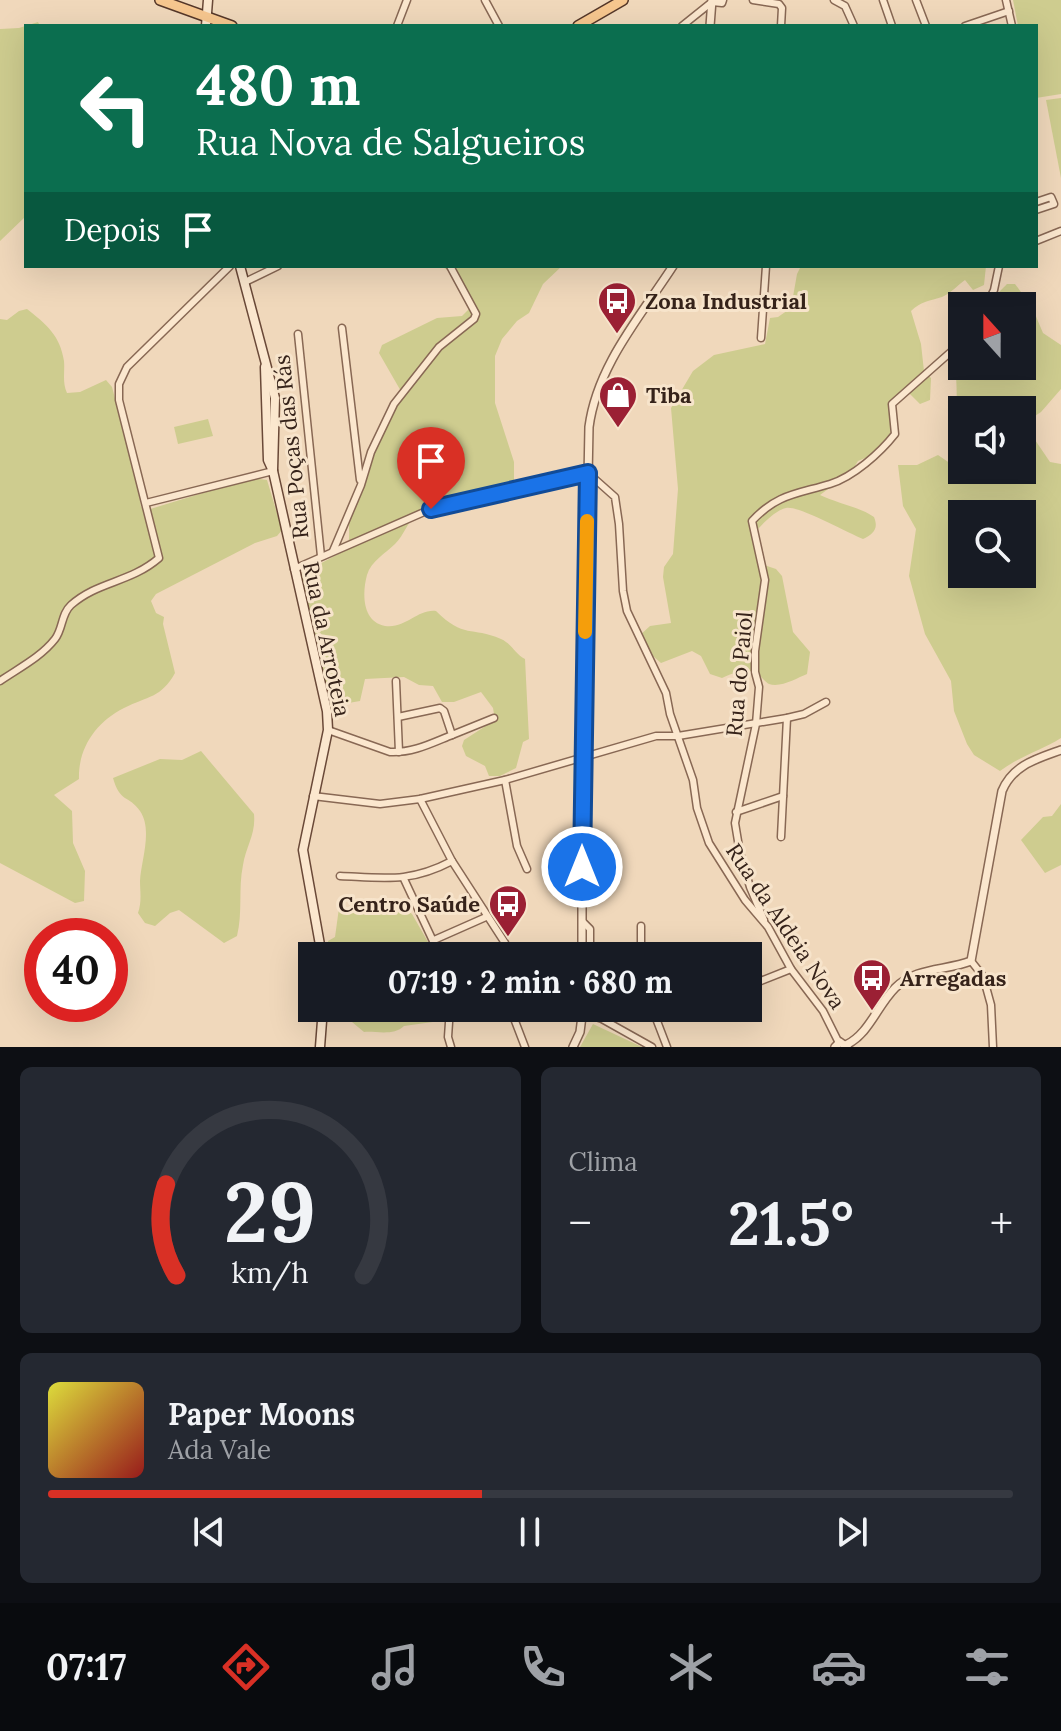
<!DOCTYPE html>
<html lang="pt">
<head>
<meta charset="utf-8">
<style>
	body { margin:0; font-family:Lora,serif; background:#242831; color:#f1f3f6; height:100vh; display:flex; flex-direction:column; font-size:30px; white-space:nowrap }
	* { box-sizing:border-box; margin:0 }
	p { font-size:26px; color:#9ea1a6 }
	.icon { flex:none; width:44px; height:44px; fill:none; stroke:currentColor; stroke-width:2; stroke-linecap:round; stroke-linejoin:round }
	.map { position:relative; height:1047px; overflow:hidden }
	.details { display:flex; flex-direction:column; gap:20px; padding:20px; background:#0d0f14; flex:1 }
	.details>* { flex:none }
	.guide { position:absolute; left:24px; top:24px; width:1014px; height:244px; border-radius:0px; box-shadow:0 8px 32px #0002; background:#0b6e4f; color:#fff; overflow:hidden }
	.needle { width:52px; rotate:339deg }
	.tools { position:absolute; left:948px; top:292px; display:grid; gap:16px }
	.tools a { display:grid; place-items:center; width:88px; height:88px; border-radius:0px; background:#171b24; box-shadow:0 8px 32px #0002; font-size:40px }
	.speed { position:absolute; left:24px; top:918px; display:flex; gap:16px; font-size:40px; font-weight:700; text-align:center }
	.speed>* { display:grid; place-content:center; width:104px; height:104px; border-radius:50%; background:#171b24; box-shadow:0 8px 32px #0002; line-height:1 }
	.speed .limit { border:12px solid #d22; background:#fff; color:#111 }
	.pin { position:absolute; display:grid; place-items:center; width:68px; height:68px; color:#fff; margin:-82px -34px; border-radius:50% 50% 50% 0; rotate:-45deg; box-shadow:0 0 8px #0007 }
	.pin .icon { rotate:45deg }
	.me { position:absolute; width:88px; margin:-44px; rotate:0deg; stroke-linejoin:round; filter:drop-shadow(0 0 6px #0008) }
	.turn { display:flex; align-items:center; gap:28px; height:168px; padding:0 40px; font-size:36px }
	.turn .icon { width:104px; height:104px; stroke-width:2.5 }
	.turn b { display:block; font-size:56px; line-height:68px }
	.then { display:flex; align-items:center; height:76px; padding:0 40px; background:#0003; gap:16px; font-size:30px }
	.big { font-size:60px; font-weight:700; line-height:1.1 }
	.details .card { flex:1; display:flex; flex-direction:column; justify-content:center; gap:12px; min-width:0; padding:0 28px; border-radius:12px; background:#242831 }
	.details .dial { align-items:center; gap:0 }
	.dial svg { height:208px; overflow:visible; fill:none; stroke:#363941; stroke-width:7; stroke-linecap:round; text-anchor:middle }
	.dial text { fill:#f1f3f6; stroke:none }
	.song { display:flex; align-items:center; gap:24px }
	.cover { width:96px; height:96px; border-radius:12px; background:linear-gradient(135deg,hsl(60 70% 55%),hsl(0 70% 35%)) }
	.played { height:8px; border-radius:4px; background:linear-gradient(90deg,#d93025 45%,#363941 45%) }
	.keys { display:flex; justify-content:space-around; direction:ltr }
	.heat { display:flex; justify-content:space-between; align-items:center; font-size:44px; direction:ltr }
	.details .tiles { flex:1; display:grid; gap:20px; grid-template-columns:1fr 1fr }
	.card:last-child { grid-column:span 2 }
	.trip { position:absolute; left:298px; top:942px; width:464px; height:80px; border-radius:0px; background:#171b24; box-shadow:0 8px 32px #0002; font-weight:700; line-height:80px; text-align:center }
	.tab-bar { display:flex; height:128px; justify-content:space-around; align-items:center; background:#090b0e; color:#9ea1a6 }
	.tab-bar .icon { width:56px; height:56px }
	.tab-bar .on { color:#d93025 }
	.tab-bar b { font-size:36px; color:#f1f3f6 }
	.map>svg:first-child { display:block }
	.green { fill:#cecc8f; fill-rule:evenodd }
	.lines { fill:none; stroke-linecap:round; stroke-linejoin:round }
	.minor-casing { stroke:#886854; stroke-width:9 }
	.tertiary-casing { stroke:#886854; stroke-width:10 }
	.secondary-casing { stroke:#6a4938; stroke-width:11 }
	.primary-casing { stroke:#553729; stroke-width:12 }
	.minor { stroke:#fbe7ce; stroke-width:6 }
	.tertiary { stroke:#fbe7ce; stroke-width:7 }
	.secondary { stroke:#fbe7ce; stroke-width:8 }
	.primary { stroke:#f7c78f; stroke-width:9 }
	.route-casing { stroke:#114b97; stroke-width:20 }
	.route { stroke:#1a73e8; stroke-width:14 }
	.slow { stroke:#f59e0b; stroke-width:14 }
	.labels { text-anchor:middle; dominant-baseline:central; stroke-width:6; stroke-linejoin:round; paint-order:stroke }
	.poi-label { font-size:22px; font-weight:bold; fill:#36231a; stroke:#f7e4cb; text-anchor:start }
	.street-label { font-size:22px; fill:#36231a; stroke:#f7e4cb }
</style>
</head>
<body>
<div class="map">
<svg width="1061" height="1047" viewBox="0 0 1061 1047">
	<rect width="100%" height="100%" fill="#f0d8bb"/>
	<!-- green -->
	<g class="green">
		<path d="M1013,0H1061V94L1036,98V26H1018Z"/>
		<path d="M38,22L40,26H26V216L0,241V29L19,28Z"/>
		<path d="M1061,98V178L1046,100Z"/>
		<path d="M441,266H562L543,284L529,313L517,321L502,339L495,356V403L514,462V480C489,490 434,493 416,513C408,522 404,535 395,544C386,553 371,561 367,575C362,593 362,622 385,626C406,629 417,609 436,611C464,639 471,626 501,639C512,644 515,654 525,659L529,739L523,742L516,768L500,776H489L485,766L466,756L462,746L464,740L495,720L493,708L481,692L454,702H442L433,686L419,685L404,677L365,679L360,701L331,706L321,674L297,576L346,550C352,538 347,526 350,513C361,471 384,432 402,393L379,353L382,345L437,318L462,316L470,308L449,271Z"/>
		<path d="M801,266H986L984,285L973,290L965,280C958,285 950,294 942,297C930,301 921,301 911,311L921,344L924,371L931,378L930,400L920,404L909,393L897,398L890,409L892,428L889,438L870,456L858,461L851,472L820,495C836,503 860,507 874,517C879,529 873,534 863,539C848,533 798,505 786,508C774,511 764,523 755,532L764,565L776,569L782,576L793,632L810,652L807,674C797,678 781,688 769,684C767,683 761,677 759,675C748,666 733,673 722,678L710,674L701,656L692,651L661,663L639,644V636L650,626L671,623L663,577L664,567L673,554L678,489L671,408L693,371L714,355L765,344L770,318L778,317L791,308L797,274Z"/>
		<path d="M1007,284H1015L1032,307L1043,333L1061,345V389L1041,412L1029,420V431L1050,462L1061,464V738C1040,751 1020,756 1000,771L974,755L967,744L954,711L951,681L925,634L909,576L916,529L903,506L898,465H917L938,455L954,466L962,468V470H1022V410H962V434C953,409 960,383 953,358L962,343V366H1022V306H996V295ZM962,514H1022V574H962Z"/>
		<path d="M27,309C46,324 60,335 64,361C65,372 62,382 67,393L80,392L106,380L112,387L137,481L141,507L147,510L252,478L267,480L282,530L277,536L255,543L156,594L151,601L156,613L164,617L163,624L175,673C161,698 148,696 124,708C96,722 78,748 79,779L54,795L72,811L73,843L85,871L84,901L75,903L0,863V319L7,320L19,311Z"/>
		<path d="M208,419L213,436L178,444L174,427Z"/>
		<path d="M201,751L254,814C256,834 246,846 243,865C238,889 243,912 237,936L224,943L179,910L170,913L155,926L145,923L138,913C142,901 140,892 140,881C141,861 153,830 140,811C129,795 120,803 113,778L160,759L182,760Z"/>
		<path d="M1061,804V865L1045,873L1021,840L1043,817L1052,816Z"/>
		<path d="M339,908L406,909L412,914L436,956H327L328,941L335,937Z"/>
		<path d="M326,1008H448L447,1020L404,1026C394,1036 377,1031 364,1032L346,1017L334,1018L324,1014Z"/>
		<path d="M593,1024L642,1047H580Z"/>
	</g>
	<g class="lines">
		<defs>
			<g id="minor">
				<path d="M485,0L499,26"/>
				<path d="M753,0L779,4L782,8L781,26"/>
				<path d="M834,0L845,6L854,26"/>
				<path d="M883,0L892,26"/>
				<path d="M916,0L926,26"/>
				<path d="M1006,0L1012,26"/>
				<path d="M397,26L407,0"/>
				<path d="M682,26L712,2L722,3L723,0"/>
				<path d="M965,26L1009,11"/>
				<path d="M1036,202L1051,197L1054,204L1036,210"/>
				<path d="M1036,241L1061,231"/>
				<path d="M245,282L278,266"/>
				<path d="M986,306L994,290L999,266"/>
				<path d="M342,328L360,480"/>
				<path d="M298,334L321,556"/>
				<path d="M761,338L766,266"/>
				<path d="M146,503L273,471"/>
				<path d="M333,551L361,485L371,452L394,404L439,347L474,319L476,314L450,266"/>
				<path d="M294,569L431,509L452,503L588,473L615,497L619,524L623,591L627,611L666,693L670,714L693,780L697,808L709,843L745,900L768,927L791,969L823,1011L839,1043"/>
				<path d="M0,681C19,668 41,657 55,639C63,629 61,614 71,605C98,581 130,583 159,558L119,400V384L127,367L230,266"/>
				<path d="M396,681L399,752"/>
				<path d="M328,730L390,752C413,753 432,743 452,735L444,711L440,708L398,717"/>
				<path d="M452,735L494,718"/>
				<path d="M505,780L517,846L527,869"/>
				<path d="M313,796L380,804L420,799L505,780L656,736H678L787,718L804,714L826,702"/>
				<path d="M420,799L452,861L505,943L509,956"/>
				<path d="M736,812L783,796"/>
				<path d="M781,837L787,718"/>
				<path d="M340,876C385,878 410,883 452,861"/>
				<path d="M404,879L440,956"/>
				<path d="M764,920L750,887L740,853L735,823L756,724L759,687L755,672V651L765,580L752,521C777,494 797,494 830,484C853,477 880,453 895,434L892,404L962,342"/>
				<path d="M583,922L590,929V956"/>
				<path d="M641,926V956"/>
				<path d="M434,940L486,917"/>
				<path d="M508,952L532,956"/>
				<path d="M971,961L983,976L991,1005L993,1047"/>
				<path d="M748,986L791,969"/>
				<path d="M450,1008L448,1037L451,1047"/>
				<path d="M510,1008L525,1047"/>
				<path d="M652,1008L667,1047"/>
				<path d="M583,1013L602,1019L652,1047"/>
			</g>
			<g id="tertiary">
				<path d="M710,26L712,0"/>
				<path d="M582,956V785L589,427C597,366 640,317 673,266"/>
				<path d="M846,1045C869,1034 877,1006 895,988C916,967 945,971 971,961L1002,791C1013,765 1036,759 1061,750"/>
				<path d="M573,1047L580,1032L583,1008"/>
				<path d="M835,1047L840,1042L847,1047"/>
			</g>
			<g id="secondary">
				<path d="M206,26L208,0"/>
				<path d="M240,266L275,398L273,470"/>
				<path d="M265,367L268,460L273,471L327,711L328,730L303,850L322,956"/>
				<path d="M320,1047L323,1008"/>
			</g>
			<g id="primary">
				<path d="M160,0L232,26"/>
				<path d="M578,26L623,0"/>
			</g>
		</defs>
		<!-- minor casing -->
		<use href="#minor" class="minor-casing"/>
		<!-- tertiary casing -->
		<use href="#tertiary" class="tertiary-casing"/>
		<!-- secondary casing -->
		<use href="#secondary" class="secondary-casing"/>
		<!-- primary casing -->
		<use href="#primary" class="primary-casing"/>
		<!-- minor -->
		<use href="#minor" class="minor"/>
		<!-- tertiary -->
		<use href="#tertiary" class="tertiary"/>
		<!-- secondary -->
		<use href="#secondary" class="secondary"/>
		<!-- primary -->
		<use href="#primary" class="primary"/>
	</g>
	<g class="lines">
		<defs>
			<path id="route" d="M431,509L588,473L582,867"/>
		</defs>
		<!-- route casing -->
		<use href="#route" class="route-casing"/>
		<!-- route -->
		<use href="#route" class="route"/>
		<!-- slow -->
		<path class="slow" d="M585,632L587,521"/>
	</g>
	<!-- icons -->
	<defs>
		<symbol id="bus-pin" viewBox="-11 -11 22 30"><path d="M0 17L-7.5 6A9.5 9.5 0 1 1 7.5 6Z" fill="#9b2034" stroke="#f7e4cb"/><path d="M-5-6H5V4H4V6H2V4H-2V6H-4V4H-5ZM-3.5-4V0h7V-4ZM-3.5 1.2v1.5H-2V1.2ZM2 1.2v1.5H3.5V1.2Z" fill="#fff"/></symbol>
		<symbol id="shop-pin" viewBox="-11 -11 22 30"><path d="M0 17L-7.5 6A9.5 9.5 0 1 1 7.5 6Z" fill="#9b2034" stroke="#f7e4cb"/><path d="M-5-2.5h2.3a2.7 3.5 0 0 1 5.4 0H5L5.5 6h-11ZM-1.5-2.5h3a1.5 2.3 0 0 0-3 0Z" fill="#fff"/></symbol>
	</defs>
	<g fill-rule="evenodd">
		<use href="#bus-pin" x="595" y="279" width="44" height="60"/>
		<use href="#shop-pin" x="596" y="373" width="44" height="60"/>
		<use href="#bus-pin" x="486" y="882" width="44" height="60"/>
		<use href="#bus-pin" x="850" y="956" width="44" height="60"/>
	</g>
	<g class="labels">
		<!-- poi labels -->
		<g class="poi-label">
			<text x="645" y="301">Zona Industrial</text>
			<text x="646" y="395">Tiba</text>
			<text x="480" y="904" text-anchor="end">Centro Saúde</text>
			<text x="900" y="978">Arregadas</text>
		</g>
		<!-- street labels -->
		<g class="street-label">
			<text transform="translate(291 447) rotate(-96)">Rua Poças das Rás</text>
			<text transform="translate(327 639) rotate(78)">Rua da Arroteia</text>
			<text transform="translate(739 674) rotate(-85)">Rua do Paiol</text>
			<text transform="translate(786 926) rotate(56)">Rua da Aldeia Nova</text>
		</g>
	</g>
</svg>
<div class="tools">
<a><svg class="needle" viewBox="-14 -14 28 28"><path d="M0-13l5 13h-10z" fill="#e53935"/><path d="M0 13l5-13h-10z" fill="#9ea1a6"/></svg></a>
<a><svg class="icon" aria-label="sound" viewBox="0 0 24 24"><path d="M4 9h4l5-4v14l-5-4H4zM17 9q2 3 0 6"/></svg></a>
<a><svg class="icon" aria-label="search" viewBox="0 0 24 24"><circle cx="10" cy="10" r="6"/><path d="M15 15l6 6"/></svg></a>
</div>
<div class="speed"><div class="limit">40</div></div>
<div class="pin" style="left:431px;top:509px;background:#d93025"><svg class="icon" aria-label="arrive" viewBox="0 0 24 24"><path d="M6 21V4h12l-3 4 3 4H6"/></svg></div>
<svg class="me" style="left:582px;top:867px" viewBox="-20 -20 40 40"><circle r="17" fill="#1a73e8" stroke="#fff" stroke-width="3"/><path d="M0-11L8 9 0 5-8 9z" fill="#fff"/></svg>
<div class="trip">07:19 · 2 min · 680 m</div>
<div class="guide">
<div class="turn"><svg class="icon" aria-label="left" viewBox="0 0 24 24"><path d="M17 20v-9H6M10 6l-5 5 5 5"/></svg><div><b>480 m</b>Rua Nova de Salgueiros</div></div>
<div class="then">Depois<svg class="icon" aria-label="arrive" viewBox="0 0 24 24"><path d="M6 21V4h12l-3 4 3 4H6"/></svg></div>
</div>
</div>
<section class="details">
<div class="tiles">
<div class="card dial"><svg viewBox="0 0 100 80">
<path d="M14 69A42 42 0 1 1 86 69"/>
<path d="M14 69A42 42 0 0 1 10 34" stroke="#d93025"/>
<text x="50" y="56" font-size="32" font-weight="700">29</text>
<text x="50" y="72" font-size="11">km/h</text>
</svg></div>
<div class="card"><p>Clima</p>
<div class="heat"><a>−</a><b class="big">21.5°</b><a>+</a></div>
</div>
<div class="card">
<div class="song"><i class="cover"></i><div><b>Paper Moons</b><p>Ada Vale</p></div></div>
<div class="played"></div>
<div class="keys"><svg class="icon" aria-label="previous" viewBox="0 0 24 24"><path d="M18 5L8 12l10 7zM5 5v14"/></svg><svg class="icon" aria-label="pause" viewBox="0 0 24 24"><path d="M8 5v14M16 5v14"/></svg><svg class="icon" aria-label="next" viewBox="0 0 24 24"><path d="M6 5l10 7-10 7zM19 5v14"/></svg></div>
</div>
</div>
</section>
<nav class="tab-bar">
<b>07:17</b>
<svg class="icon on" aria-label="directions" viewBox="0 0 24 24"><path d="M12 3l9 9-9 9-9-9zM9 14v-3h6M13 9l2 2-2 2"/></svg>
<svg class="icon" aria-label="music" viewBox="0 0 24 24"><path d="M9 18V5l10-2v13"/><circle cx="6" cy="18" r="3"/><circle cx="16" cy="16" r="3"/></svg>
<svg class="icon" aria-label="phone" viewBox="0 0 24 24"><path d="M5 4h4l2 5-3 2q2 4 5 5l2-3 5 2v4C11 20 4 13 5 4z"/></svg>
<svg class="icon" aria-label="climate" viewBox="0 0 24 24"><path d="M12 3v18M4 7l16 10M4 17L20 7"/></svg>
<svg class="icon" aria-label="car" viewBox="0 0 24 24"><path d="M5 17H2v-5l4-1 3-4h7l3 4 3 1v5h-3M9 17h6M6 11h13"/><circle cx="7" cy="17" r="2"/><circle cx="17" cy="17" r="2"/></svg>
<svg class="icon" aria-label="filters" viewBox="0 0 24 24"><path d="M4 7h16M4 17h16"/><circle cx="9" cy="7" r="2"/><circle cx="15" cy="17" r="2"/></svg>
</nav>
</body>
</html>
